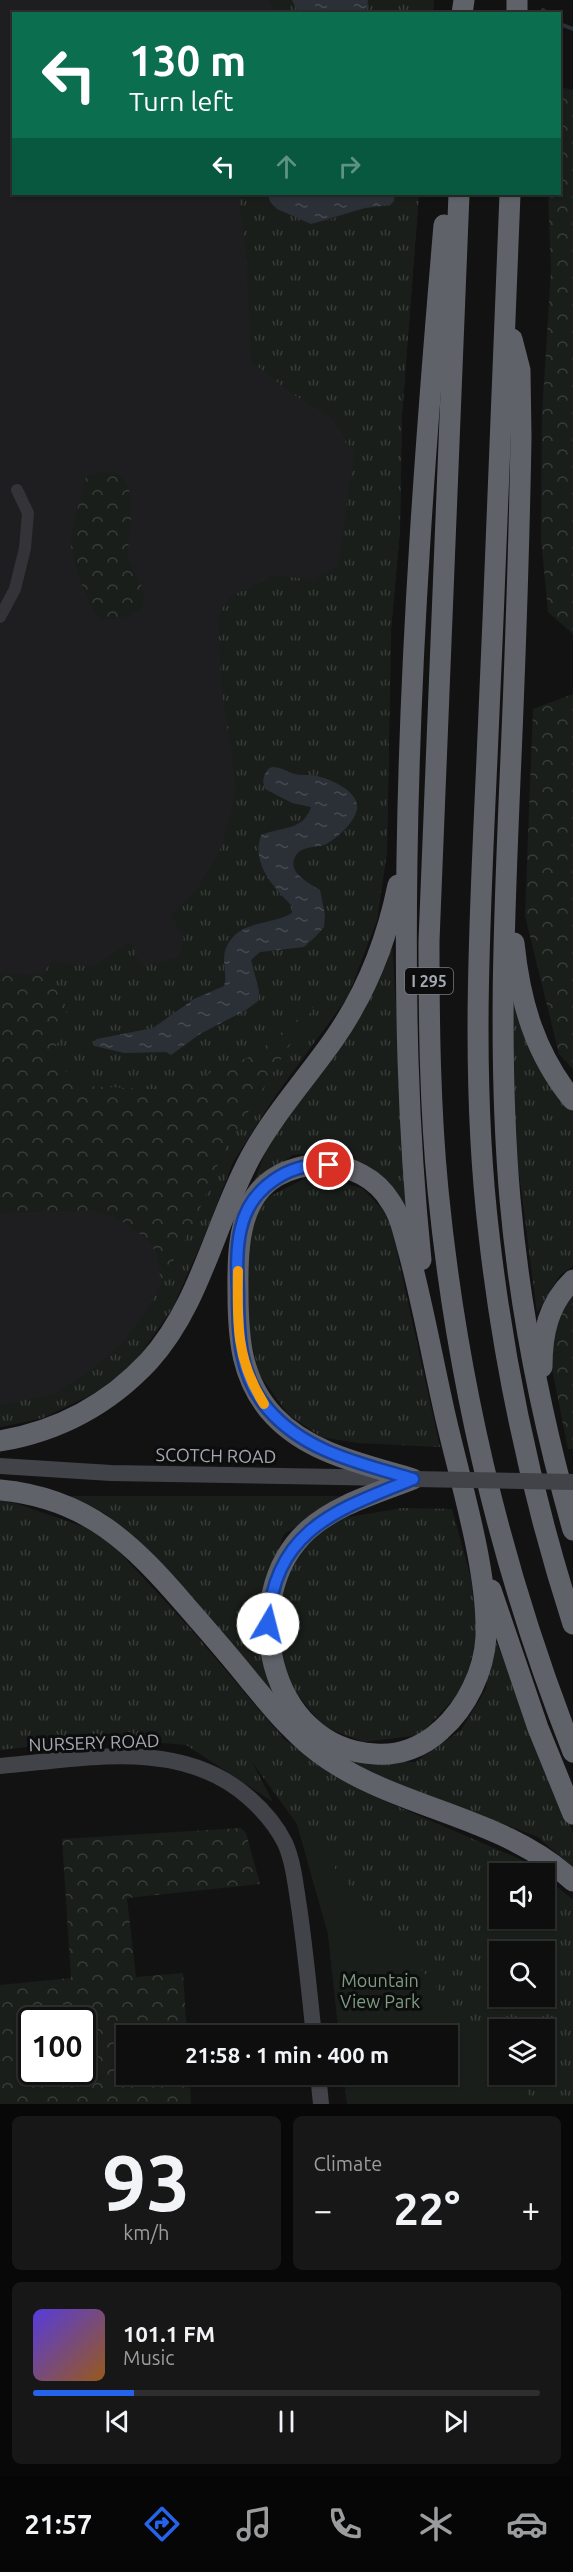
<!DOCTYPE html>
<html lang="en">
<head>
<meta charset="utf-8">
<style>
	body { margin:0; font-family:Ubuntu,sans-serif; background:#171717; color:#f1f3f6; height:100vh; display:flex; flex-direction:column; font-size:22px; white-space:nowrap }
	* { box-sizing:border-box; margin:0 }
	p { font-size:20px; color:#9b9c9e }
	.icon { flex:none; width:33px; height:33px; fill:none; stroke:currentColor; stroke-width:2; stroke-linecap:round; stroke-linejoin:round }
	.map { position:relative; height:2104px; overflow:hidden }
	.details { display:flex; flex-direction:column; gap:12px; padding:12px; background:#080808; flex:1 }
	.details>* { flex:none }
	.banner { position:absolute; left:12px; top:12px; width:549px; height:183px; border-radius:0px; box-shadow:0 2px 4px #0004,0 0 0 2px #2e2e2e; background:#0b6e4f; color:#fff; overflow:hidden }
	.controls { position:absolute; left:489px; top:1863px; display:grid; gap:12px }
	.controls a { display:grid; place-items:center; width:66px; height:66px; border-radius:0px; background:#0e0e0e; box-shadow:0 2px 4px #0004,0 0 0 2px #2e2e2e; font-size:30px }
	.speed { position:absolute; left:18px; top:2007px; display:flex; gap:12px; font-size:30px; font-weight:700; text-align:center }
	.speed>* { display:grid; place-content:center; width:78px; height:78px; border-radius:50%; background:#0e0e0e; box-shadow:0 2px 4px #0004,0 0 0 2px #2e2e2e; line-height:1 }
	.speed .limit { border:3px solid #111; border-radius:9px; background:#fff; color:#111 }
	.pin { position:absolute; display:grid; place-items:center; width:51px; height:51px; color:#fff; margin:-26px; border:3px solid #fff; border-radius:50%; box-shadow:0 2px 6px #0007 }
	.me { position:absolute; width:66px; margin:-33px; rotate:8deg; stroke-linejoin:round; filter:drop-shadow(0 0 4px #0008) }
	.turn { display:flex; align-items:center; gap:21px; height:126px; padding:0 18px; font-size:27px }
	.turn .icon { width:78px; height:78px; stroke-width:2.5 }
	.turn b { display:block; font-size:42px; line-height:51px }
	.lanes { display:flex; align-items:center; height:57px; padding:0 18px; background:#0003; justify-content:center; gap:30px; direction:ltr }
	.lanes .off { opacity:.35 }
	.big { font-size:45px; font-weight:600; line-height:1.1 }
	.details .tile { flex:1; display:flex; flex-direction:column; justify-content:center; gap:9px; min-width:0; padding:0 21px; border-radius:9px; background:#171717 }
	.details .dial { align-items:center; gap:0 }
	.dial b { font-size:78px; line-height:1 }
	.song { display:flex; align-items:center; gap:18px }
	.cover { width:72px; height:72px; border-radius:9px; background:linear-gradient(135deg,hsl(250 70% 55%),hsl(30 70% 35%)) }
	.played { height:6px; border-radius:3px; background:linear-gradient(90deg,#2563eb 20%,#2e2e2e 20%) }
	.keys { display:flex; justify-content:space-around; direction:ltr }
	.heat { display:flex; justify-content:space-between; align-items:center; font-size:33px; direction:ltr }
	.details .tiles { flex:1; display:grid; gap:12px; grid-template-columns:1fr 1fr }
	.tile:last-child { grid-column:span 2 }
	.trip { position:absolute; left:116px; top:2025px; width:342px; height:60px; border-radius:0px; background:#0e0e0e; box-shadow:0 2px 4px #0004,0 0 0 2px #2e2e2e; font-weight:600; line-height:60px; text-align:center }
	.menu { display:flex; height:96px; justify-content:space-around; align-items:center; background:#060606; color:#9b9c9e }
	.menu .icon { width:42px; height:42px }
	.menu .active { color:#2563eb }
	.menu b { font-size:27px; color:#f1f3f6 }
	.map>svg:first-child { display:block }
	.built { fill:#1e1e20 }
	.grass { fill:url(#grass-tufts); fill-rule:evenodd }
	.forest { fill:url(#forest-crowns); fill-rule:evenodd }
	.green { fill:#191e1a }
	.water { fill:url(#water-ripples) }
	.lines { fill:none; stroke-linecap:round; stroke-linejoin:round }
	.stream { stroke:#2a3036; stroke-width:4 }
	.street { stroke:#343438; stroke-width:12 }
	.secondary { stroke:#424348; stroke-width:16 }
	.highway { stroke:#606269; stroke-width:21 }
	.secondary-bridge { stroke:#424348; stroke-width:16 }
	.route-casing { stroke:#184099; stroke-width:15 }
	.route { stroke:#2563eb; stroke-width:10 }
	.slow { stroke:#f59e0b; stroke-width:10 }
	.labels { text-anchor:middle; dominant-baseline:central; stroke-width:6; stroke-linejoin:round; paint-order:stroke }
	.shield { fill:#0d0d0e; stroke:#777a82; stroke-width:1.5 }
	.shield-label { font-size:16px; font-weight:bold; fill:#a5a9b3 }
	.street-label { font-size:18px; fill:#a5a9b3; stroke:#0d0d0e }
	.park-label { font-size:18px; fill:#7d9c80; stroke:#0d0d0e }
</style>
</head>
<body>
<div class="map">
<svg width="573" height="2104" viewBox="0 0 573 2104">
	<defs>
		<pattern id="grass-tufts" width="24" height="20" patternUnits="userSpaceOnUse" patternTransform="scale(1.5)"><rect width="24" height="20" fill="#191e1a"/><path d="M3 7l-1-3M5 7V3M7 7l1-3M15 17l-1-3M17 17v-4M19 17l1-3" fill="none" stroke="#373c39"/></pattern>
		<pattern id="forest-crowns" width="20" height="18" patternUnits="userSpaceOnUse" patternTransform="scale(1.5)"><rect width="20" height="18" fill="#191e1a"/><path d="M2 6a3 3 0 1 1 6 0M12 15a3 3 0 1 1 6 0" fill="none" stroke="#373c39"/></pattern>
		<pattern id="water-ripples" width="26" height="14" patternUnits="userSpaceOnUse" patternTransform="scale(1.5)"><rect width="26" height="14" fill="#2a3036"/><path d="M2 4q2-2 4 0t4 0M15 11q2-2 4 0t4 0" fill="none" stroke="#464b51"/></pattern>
	</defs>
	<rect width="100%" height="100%" fill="#121213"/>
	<!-- built -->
	<path class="built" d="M0,0H434L433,14H14V194H419L402,415L400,530L391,630L387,851L377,920L347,998L275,1096L233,1162L203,1239L172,1309L43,1418L0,1427Z"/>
	<!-- grass -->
	<g class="grass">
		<path d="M268,0H292L299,13H277Z"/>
		<path d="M368,0H434L433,13L358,14L367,9Z"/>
		<path d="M238,194H267L271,203L307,222L317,224L365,208L385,206L395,196V194H419L402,415L400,530L391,630L387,851L377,920L347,998L275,1096L233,1162L203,1239L172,1309L136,1361L97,1392L43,1418L0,1427V1405L53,1394L93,1369L122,1343L146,1311L196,1218L222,1154L313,1008L254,1055L170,1090L82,1086L56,1063V1046L62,1034L64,996L43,975L51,961L91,967L131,942L141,967L178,957L184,938L170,915L197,889L222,846L236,788L221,684L218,615L230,597L274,575L314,580L338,566L354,451L345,442L340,430L330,417L291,393L251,361L246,255ZM288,771L304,775L325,845L306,848L296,854C289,874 306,881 320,890L325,915L324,927L316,936L304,947L260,952C242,963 261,977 258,992C258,997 255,1002 253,1006L200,1034L169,1055L166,1052L124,1053L97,1039L153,1028L194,999L224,986C227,978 223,971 224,963C225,957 230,950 232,946C248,915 268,928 292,913L293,907C270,883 263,878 258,845C262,841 267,833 272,831C291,824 304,831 311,807L292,803L265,789L263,782L264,775Z"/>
		<path d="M392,939L408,1213L371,1171L330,1151L293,1155L254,1183L271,1136L365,1010Z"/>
		<path d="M512,1000L547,1082L573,1113V1266L560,1275L537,1313L515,1141Z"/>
		<path d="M310,1176L362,1188L389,1216L440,1447L357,1443L321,1437L288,1414L259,1374L247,1321L248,1226L268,1197Z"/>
		<path d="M68,1496H345L284,1534L264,1592L259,1646L276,1703L156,1557L104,1513Z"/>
		<path d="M0,1498L102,1533L188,1626L285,1740L364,1792L524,1861L540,1873L500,1874V1918H544L545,1877L573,1900V2104H347L344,2075L447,2074V2036L339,2035L328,1934L297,1824L252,1762L273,1802L186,1745L107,1738L0,1750ZM500,1952H544V1996H500ZM500,2030H544V2074H500Z"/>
		<path d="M402,1508L452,1509L471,1578L477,1634L464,1688L420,1735L364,1742L324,1727L296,1693L278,1654L277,1624L284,1580L310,1536L343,1518Z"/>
		<path d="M493,1634L573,1833V1868L538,1837L374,1775L331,1752L376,1762H415L461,1730L486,1689Z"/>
	</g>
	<!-- forest -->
	<g class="forest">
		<path d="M560,87L573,90V634L548,612L541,539L542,415L551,269L548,194H560Z"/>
		<path d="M112,472C142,480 129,534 127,556C133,576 147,582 143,607C130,617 118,620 101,619C92,613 89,602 85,592C79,575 70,557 71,538C73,518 82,499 84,479L92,473Z"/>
		<path d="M573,694V1069L559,1054L525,916L533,709Z"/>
		<path d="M0,973L43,975L64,996L67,1020L56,1046V1063L82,1086L170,1090L254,1055L314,1006L222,1154L196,1218L161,1284L157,1254L147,1239L117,1218L95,1211L0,1213Z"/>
		<path d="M573,1295V1449H568L551,1364L559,1309Z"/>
		<path d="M241,1828L246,1833L260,1884L127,1898L136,1977L183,1973L187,2035L126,2036V2074L190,2075L191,2104H0V1985L71,1978L62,1839ZM82,2020V2072H32V2020Z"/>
	</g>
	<!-- green -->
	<path class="green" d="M297,1824L499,2061L500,2074L511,2075L537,2104H347L344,2075L447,2074V2036L339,2035L328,1934Z"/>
	<!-- water -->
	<g class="water">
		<path d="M292,0H368L367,9L358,13L299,14Z"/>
		<path d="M267,194H395L394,201L390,205L365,208L311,224L277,209L271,203Z"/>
		<path d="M272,767C281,767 286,771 294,774C302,776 310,774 317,776C331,779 360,792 357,809C355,822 336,840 324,845C314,848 300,846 295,857C287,873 309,883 320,890L325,915L324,927L316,936L304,947L260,952L251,960L259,991L258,1001L246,1010L200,1034L171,1055L166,1052L124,1053L95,1046L93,1042L97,1039L153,1028L194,999L224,986C228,974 221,961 226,948C238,919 271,926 292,913V906C274,887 251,865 261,835C280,827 304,831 311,807L292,803L265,789C262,781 263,776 268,769Z"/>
	</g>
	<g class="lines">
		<!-- stream -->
		<g class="stream">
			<path d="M543,10L547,14"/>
			<path d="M560,24L573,29"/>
		</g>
		<!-- street -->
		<path class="street" d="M0,617L15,589L25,548L28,513L17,490"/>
		<!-- secondary -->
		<g class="secondary">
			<path d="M0,1466L111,1473L391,1478"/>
			<path d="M0,1766C83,1759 180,1737 248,1797C263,1810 276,1825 285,1843C293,1861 295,1881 298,1900C305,1945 309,1990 314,2036"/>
			<path d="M318,2074L321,2104"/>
		</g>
		<!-- highway -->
		<g class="highway">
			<path d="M462,14L464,0"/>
			<path d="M517,14V0"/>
			<path d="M459,194L429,941C429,1024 430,1108 438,1190C457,1383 502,1572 573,1752"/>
			<path d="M510,194C504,382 495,570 487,758C480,916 470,1077 489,1235C504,1367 532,1497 573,1624"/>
			<path d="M512,339L520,370L521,438C519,552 515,666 510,780C504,920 498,1060 510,1199C520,1312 542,1421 573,1530"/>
			<path d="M514,943C520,1002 535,1054 573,1100"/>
			<path d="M324,1164C351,1166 376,1178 390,1201C401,1216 404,1236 409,1253C422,1302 431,1351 442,1401C457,1473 488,1564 486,1637C484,1671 467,1707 441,1730C423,1747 399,1756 375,1754C268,1749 235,1596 308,1530C337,1504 378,1493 413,1479C364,1464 310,1454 274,1416C241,1381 238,1338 238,1292C237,1227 243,1168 324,1164Z"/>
			<path d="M421,1260C407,1124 405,995 407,859C410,647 426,436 444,225"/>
			<path d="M542,1367C542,1334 548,1304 573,1280"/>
			<path d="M0,1441C59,1431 108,1405 149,1361C200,1305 215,1223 250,1158C273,1115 306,1079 334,1039C366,993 387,939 398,885"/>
			<path d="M0,1490C87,1498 133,1544 187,1607C208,1631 229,1655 249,1680C273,1709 298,1740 329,1760C406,1811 504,1817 573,1881"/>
			<path d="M491,1590L538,1728L573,1814"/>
		</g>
		<!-- secondary-bridge -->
		<path class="secondary-bridge" d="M413,1479L573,1482"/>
	</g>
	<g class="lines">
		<defs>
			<path id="route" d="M268,1624C274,1529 337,1510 413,1479C360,1463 305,1452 268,1409C239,1376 238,1333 238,1292C237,1271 236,1249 241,1228C250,1188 289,1162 329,1165"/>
		</defs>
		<!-- route casing -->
		<use href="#route" class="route-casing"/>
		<!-- route -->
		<use href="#route" class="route"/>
		<!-- slow -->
		<path class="slow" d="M238,1271C237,1322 236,1360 264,1404"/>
	</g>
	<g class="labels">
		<!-- shield labels -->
		<rect class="shield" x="405" y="968" width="48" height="26" rx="4.5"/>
		<g class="shield-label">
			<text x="429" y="981">I 295</text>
		</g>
		<!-- street labels -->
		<g class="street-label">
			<text transform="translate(216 1455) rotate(1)">SCOTCH ROAD</text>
			<text transform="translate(94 1742) rotate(-2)">NURSERY ROAD</text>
		</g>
		<!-- park labels -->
		<g class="park-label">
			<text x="380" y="1980">Mountain<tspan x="380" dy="21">View Park</tspan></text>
		</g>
	</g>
</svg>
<div class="controls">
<a><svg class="icon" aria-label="sound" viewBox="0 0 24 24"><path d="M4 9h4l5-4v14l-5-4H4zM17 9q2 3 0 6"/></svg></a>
<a><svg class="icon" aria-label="search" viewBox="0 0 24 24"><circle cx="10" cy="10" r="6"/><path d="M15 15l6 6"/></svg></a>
<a><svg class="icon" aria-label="layers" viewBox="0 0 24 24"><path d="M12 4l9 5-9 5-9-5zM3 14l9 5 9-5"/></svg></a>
</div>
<div class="speed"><div class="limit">100</div></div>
<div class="pin" style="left:329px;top:1165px;background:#d93025"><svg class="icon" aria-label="arrive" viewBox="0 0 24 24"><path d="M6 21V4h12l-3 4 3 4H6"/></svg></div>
<svg class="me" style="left:268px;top:1624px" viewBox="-20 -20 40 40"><circle r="19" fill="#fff"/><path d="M0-13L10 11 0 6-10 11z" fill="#2563eb"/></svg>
<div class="trip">21:58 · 1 min · 400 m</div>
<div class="banner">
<div class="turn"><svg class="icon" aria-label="left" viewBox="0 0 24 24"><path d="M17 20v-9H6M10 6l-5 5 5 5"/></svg><div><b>130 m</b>Turn left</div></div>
<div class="lanes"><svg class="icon" aria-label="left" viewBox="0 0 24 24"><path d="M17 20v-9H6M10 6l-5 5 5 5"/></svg><svg class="icon off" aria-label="ahead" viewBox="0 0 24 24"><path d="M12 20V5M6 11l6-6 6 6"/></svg><svg class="icon off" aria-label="right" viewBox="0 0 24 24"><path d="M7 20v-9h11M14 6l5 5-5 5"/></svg></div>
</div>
</div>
<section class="details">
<div class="tiles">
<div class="tile dial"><b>93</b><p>km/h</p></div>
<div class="tile"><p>Climate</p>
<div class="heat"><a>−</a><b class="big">22°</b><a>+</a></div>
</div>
<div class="tile">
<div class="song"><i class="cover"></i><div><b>101.1 FM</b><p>Music</p></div></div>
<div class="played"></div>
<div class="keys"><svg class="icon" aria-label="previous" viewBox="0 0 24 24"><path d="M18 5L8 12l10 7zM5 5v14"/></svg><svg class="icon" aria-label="pause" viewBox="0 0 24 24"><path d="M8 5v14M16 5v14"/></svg><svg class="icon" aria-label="next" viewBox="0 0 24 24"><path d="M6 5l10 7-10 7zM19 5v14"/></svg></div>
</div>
</div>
</section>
<nav class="menu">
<b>21:57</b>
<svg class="icon active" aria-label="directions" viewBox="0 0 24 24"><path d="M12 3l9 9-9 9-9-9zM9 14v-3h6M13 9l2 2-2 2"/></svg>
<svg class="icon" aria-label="music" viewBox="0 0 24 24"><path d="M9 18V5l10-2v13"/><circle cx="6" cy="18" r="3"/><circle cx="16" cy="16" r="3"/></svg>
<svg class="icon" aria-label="phone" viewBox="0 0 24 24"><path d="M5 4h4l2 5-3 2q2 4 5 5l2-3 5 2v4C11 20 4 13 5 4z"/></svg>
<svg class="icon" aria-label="climate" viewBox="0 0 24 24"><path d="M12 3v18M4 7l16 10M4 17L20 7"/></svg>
<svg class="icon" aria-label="car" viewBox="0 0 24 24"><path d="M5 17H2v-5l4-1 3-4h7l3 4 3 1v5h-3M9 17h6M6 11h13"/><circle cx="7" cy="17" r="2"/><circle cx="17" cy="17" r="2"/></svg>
</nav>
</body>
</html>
